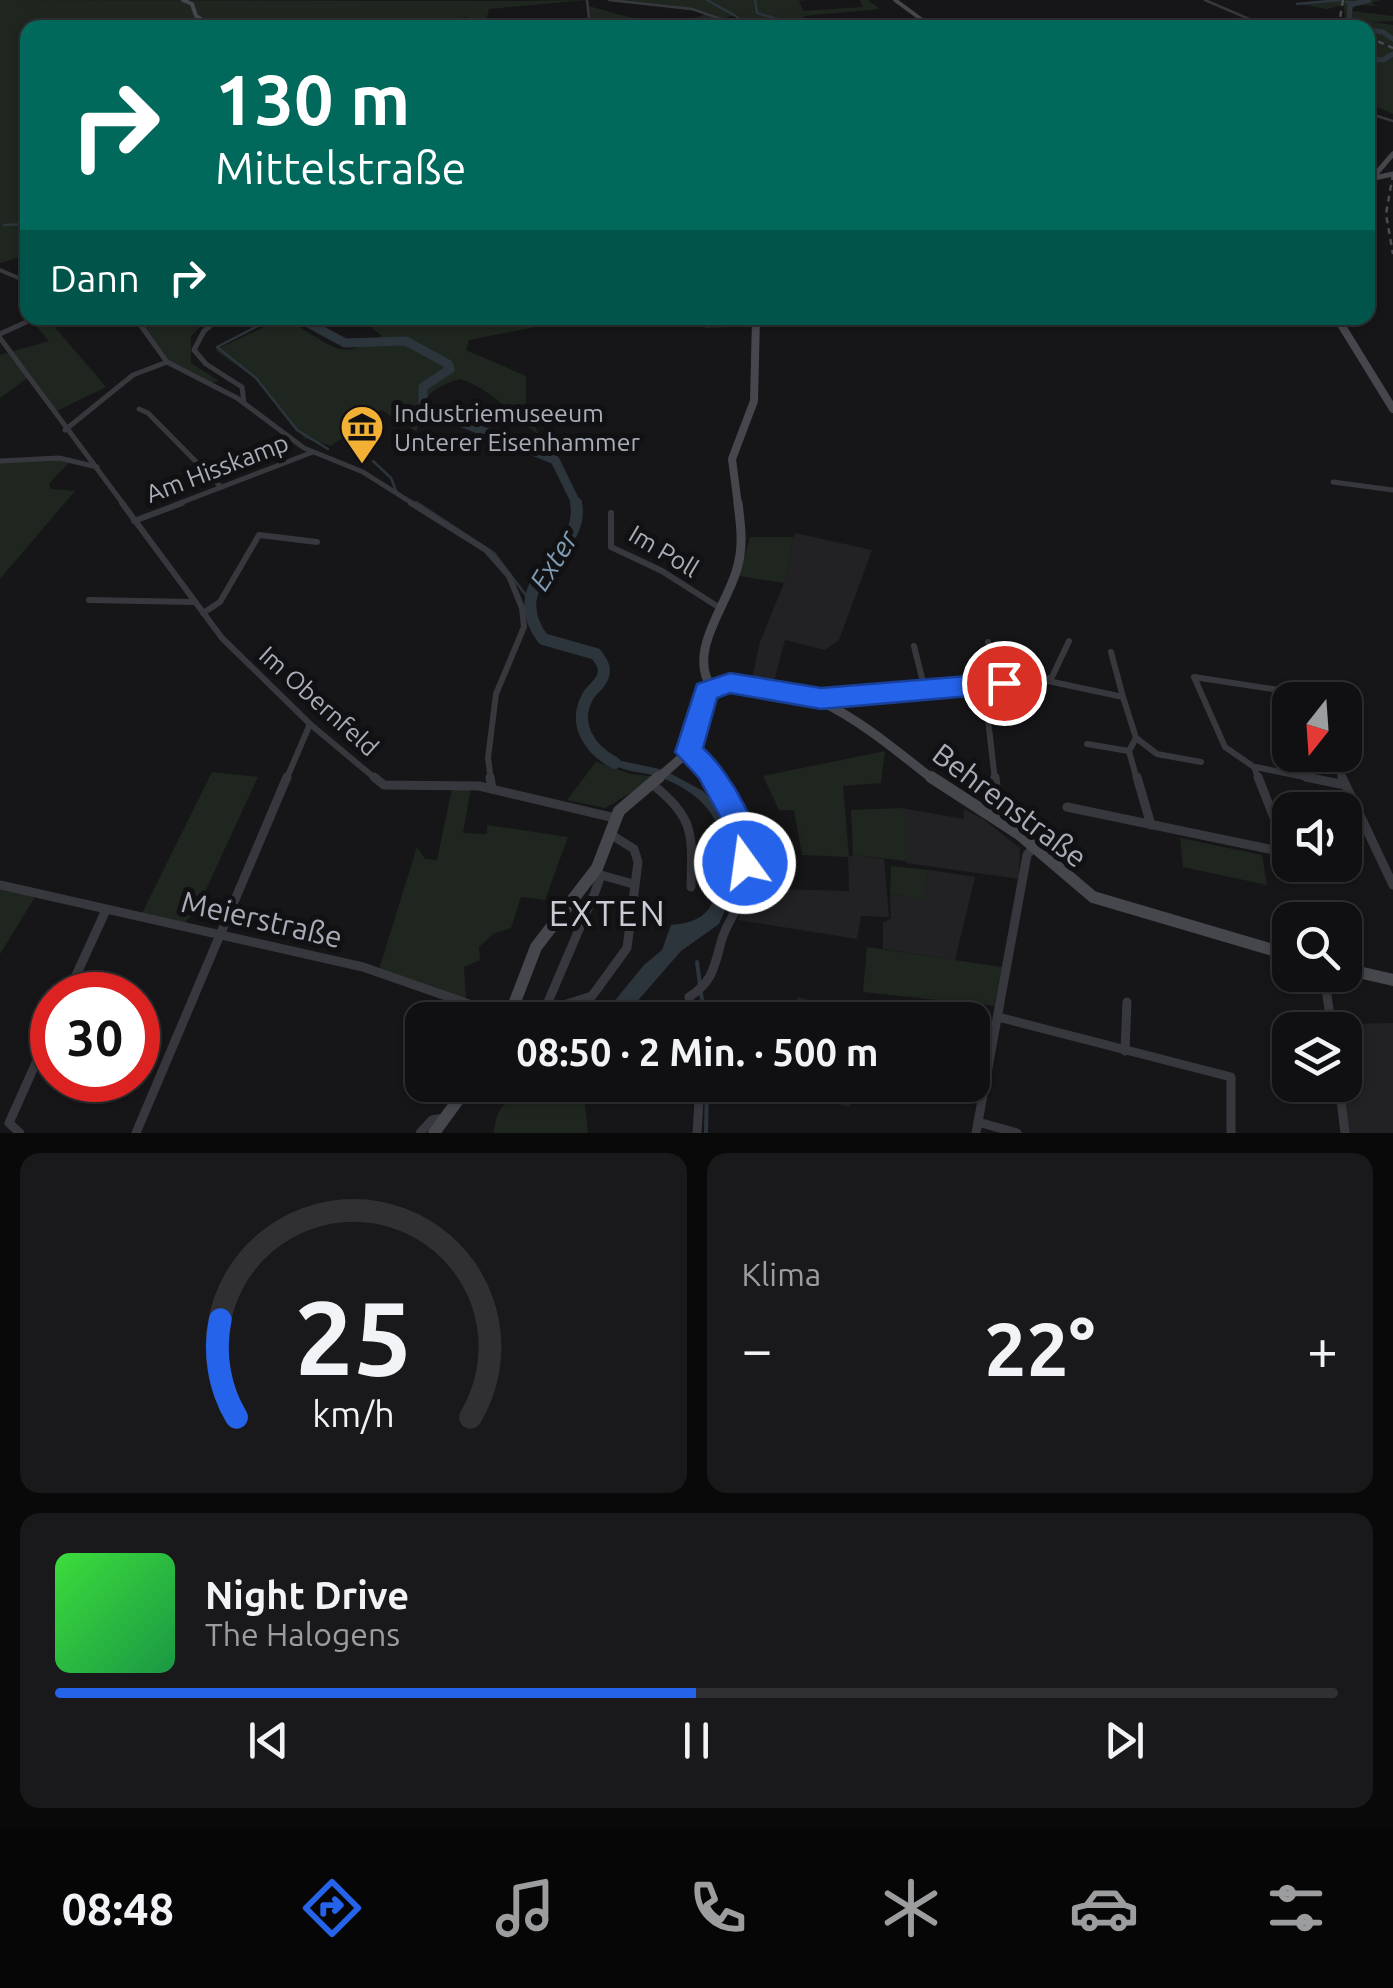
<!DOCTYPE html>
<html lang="de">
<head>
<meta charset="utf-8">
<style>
	body { margin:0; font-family:Ubuntu,sans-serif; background:#19191b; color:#f1f3f6; height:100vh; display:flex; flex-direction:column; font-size:38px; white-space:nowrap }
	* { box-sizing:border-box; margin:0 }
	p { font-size:32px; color:#9c9d9f }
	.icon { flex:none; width:55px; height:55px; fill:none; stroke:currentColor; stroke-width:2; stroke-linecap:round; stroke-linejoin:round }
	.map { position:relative; height:1133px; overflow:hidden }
	.panel { display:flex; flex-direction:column; gap:20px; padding:20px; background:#09090a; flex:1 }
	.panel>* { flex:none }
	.top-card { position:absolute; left:20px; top:20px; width:1355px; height:305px; border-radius:20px; box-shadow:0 2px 8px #0004,0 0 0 2px #303032; background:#00695c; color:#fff; overflow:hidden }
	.needle { width:65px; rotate:197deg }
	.buttons { position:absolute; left:1272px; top:682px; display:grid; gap:20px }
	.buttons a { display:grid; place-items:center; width:90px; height:90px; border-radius:20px; background:#101012; box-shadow:0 2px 8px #0004,0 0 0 2px #303032; font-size:50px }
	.speed { position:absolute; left:30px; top:972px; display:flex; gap:20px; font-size:50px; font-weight:700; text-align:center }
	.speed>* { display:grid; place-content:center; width:130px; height:130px; border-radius:50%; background:#101012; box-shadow:0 2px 8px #0004,0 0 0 2px #303032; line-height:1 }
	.speed .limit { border:15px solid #d22; background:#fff; color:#111 }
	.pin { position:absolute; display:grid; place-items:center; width:85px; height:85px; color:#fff; margin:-42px; border:5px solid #fff; border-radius:50%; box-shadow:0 2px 10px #0007 }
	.me { position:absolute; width:110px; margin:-55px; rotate:346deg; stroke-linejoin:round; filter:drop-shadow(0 0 8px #0008) }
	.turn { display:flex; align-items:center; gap:35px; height:210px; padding:0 30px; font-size:45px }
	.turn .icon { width:130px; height:130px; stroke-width:2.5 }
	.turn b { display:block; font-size:70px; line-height:85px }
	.then { display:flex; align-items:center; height:95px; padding:0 30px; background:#0003; gap:20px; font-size:38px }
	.big { font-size:75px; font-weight:700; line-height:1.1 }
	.panel .widget { flex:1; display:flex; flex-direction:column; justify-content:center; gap:15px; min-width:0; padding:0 35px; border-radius:20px; background:#19191b }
	.panel .dial { align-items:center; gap:0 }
	.dial svg { height:260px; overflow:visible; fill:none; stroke:#303032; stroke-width:7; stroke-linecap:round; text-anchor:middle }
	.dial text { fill:#f1f3f6; stroke:none }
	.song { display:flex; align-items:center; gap:30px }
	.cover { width:120px; height:120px; border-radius:15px; background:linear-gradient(135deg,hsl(120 70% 55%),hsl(140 70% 35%)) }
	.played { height:10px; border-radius:5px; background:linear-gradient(90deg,#2563eb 50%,#303032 50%) }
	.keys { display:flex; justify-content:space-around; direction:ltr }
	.heat { display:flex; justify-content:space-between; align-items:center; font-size:55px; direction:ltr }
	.panel .tiles { flex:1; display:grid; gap:20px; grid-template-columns:1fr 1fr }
	.widget:last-child { grid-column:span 2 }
	.trip { position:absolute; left:405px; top:1002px; width:585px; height:100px; border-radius:20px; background:#101012; box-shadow:0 2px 8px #0004,0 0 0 2px #303032; font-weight:700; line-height:100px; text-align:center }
	.menu { display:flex; height:160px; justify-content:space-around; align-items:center; background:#060607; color:#9c9d9f }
	.menu .icon { width:70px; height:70px }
	.menu .active { color:#2563eb }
	.menu b { font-size:45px; color:#f1f3f6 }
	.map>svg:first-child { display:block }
	.built { fill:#222225 }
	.green { fill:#1e261f }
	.water { fill:#2c353c }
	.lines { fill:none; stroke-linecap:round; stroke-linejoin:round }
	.stream-far1 { stroke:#2c353c; stroke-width:2.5 }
	.stream { stroke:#2c353c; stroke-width:4 }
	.river-far2 { stroke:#2c353c; stroke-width:5 }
	.river-far1 { stroke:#2c353c; stroke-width:9 }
	.river { stroke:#2c353c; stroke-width:12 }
	.street-far4 { stroke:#37383d; stroke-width:2.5 }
	.street-far3 { stroke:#37383d; stroke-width:4 }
	.street-far2 { stroke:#37383d; stroke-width:5 }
	.street-far1 { stroke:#37383d; stroke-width:6 }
	.street { stroke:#37383d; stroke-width:9 }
	.secondary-far4 { stroke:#45474d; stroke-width:4 }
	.secondary-far3 { stroke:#45474d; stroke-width:5 }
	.secondary-far2 { stroke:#45474d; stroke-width:8 }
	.secondary-far1 { stroke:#45474d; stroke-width:9 }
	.secondary { stroke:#45474d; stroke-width:12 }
	.rail { stroke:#4a4c52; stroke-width:2.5; stroke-dasharray:6 5; stroke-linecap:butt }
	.route { fill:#2563eb; stroke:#184099; stroke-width:2.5 }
	.labels { text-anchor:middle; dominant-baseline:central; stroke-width:10; stroke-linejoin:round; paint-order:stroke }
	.poi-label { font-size:25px; fill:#a8adb8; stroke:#111113; text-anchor:start }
	.street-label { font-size:25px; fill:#a8adb8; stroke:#111113 }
	.water-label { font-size:28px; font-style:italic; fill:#7f9bb3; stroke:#111113 }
	.near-street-label { font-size:30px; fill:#a8adb8; stroke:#111113 }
	.near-quarter-label { font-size:35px; letter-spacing:2.5px; fill:#c9ccd4; stroke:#111113 }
</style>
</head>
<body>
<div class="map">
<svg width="1393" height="1133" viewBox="0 0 1393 1133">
	<rect width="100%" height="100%" fill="#161618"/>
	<!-- built -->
	<g class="built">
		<path d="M795,533L872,550L839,640L825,650L785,640L773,685L751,682L760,642L784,583Z"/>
		<path d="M901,808L964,819V809L983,819L1020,848L1019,879L906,863V815Z"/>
		<path d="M853,855L884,859L889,917L861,916L857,939L738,920L746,888L849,891L848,857Z"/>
		<path d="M929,870L975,877L955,960L883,949V923L891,918L890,894L923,899Z"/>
		<path d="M1393,1023V1133H1349L1342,1085L1345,1030H1335L1334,1024Z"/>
	</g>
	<!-- green -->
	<g class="green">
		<path d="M0,0L517,1L587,0L489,9L486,21L513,28L495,27L465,17L425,28H28L27,255L0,263Z"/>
		<path d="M613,0H807L799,1L803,11L863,7L860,0H868L880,9L803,16L810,27H748L745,26L749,23L738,15L727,17L738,24L730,26L734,27L591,28L589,6C634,19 666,29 710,13Z"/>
		<path d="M1338,0H1382L1372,2L1376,6L1354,5L1352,11L1393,16V21L1372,22L1393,25V53L1381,59L1368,54V38L1379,41L1368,36V28L1351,27L1345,23L1344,5L1327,9L1300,4Z"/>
		<path d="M1393,57V114L1368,103V61Z"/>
		<path d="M40,318H47L106,387L57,411L30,376L0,398V355L49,341L32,321Z"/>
		<path d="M152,318H209L191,336V363L219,381L211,383L168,362L141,322Z"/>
		<path d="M283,318H293C300,329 308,332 319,339C346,357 355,349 382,336L360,318H536V327L469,340L466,350L526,376V409L539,435C512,415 492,389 460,379C428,389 420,398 417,432L381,410L331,446L304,438L260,382L215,350Z"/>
		<path d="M58,460L69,462L49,484L51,489L75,491L0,579V462Z"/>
		<path d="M750,537H794L784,583L739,576Z"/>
		<path d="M885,751L881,783L843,786L849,857L802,855L794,810H779L763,776Z"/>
		<path d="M596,762L631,774L658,777L605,808L567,800Z"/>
		<path d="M212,772L258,777L198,907L183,925L142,913Z"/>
		<path d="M452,788H471L463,833L487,834V825L568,837L545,900L521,897L511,928L493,934L479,947L480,960L464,967L466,999L379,969L417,847L425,859L437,860Z"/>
		<path d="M901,808L906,814V861L853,855L851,810Z"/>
		<path d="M1180,838L1262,855L1267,885L1183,867Z"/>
		<path d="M891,866L929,870L923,899L890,894Z"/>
		<path d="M0,889L35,897L0,954Z"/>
		<path d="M867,947L1002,967L994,1006L863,992Z"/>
		<path d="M797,997L861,1011L860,1020H795Z"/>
		<path d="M535,1085H583L588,1133H494C495,1104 512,1097 535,1085Z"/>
		<path d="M789,1085H853L850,1107L788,1093Z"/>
	</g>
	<!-- water -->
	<path class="water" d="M603,757L664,770L703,791L721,811L737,843L738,856L734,889L719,924L681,951L621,1020H599L644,965L662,950L671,925C691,923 706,919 714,899C736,843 719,798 659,777C638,770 622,774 603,757Z"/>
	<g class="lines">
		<!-- stream-far1 -->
		<g class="stream-far1">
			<path d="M707,0L757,28"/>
			<path d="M755,0L757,13L778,19L763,23V28"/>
			<path d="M1346,2L1354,3"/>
			<path d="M1297,4L1340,0"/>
			<path d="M665,27L683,28"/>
			<path d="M4,225L28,224"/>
			<path d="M273,318L217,347L256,378L297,430L328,449"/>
			<path d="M373,461L391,478L396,491"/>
			<path d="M416,502L494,553L528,598"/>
		</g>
		<!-- stream -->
		<g class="stream">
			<path d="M697,962L700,985"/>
			<path d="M701,993L705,1020"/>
			<path d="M706,1133L707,1085"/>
		</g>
		<!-- river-far2 -->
		<g class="river-far2">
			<path d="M1355,28L1349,23L1350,5L1369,0"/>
			<path d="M1368,30L1383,32L1393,39"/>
			<path d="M1368,59L1383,60L1393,54"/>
		</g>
		<!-- river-far1 -->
		<path class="river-far1" d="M299,318L345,343L406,341L448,364L450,369L423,387V407L555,460L577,505"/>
		<!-- river -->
		<path class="river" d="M576,503C587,554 498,578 543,639L596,654C601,661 606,667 603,676C600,685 592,689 588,696C572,724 590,750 615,763"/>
		<!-- street-far4 -->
		<g class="street-far4">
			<path d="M587,0L590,28"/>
			<path d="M609,0L692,9L747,28"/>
			<path d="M1205,0L1270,28"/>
			<path d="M437,24L449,28"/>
			<path d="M1368,113L1393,121"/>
		</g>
		<!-- street-far3 -->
		<path class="street-far3" d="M0,270L28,282"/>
		<!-- street-far2 -->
		<g class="street-far2">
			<path d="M131,318L139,323L167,362L237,398L304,448L363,472L415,505"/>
			<path d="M220,318L204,331L194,350L206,364L242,387L244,403"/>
			<path d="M683,318L707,325L755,324"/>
			<path d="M0,334L35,318"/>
			<path d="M0,338L124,505"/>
			<path d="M139,409L148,413L221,487"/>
			<path d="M65,430L133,375L167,362"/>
			<path d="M0,461L59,458L97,467"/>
			<path d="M1333,482L1393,490"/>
			<path d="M175,505L313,452"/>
		</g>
		<!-- street-far1 -->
		<g class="street-far1">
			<path d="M122,503L222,638L310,724L377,780"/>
			<path d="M411,503L486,550L509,576L522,608L524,627L496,694L488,758L491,780"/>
			<path d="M611,513V547L662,571L720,608"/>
			<path d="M134,521L182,503"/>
			<path d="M89,600L193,602"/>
			<path d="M203,613L220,602L259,535L317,542"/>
			<path d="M988,642L1005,683"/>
			<path d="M914,646L925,690"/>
			<path d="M1111,652L1123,697"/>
			<path d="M1048,681L1123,697L1136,738L1129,751L1137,780"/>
			<path d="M984,685L995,780"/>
			<path d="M821,698L1046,680L1052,677L1069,641"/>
			<path d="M1136,738L1157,754L1201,762"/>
			<path d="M1087,744L1129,751"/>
			<path d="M688,752L714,780"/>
			<path d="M1331,755L1343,780"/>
			<path d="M1256,767L1318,780"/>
			<path d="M286,780L310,724"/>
			<path d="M1259,780L1254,767L1225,747L1194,677L1292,692L1305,700"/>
		</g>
		<!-- street -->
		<g class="street">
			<path d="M374,777L384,785L479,786L615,818"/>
			<path d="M490,777L492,789"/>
			<path d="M995,777L999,811L995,817"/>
			<path d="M1137,777L1151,825"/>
			<path d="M1306,777L1345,785"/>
			<path d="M1342,777L1393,885"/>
			<path d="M653,785C696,818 692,837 691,887"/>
			<path d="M1067,807L1288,853L1258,777"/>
			<path d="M601,875L633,884"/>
			<path d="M0,885L363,967L509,1018L525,1017L592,996L627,948L638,862L634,849L610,834"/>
			<path d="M1324,975L1332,1030"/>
			<path d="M67,995L106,910"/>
			<path d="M545,1009L595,892L601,875L595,873"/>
			<path d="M998,1017L1231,1077V1133"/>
			<path d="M693,1020L689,997C714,981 714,966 722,939C726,926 734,915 739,903C755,856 735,817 712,777"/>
			<path d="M1125,1051L1127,1002"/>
			<path d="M1339,1085L1345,1133"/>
			<path d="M978,1122L1017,1133"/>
			<path d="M20,1133L9,1123L52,1027"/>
			<path d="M136,1133L287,777"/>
			<path d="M420,1133L432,1120L444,1118"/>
			<path d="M697,1133L700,1085"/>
			<path d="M976,1133L1027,855L1033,848"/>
		</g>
		<!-- secondary-far4 -->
		<g class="secondary-far4">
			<path d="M183,0L192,4L196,16L215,28"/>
			<path d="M895,0L933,28"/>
		</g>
		<!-- secondary-far3 -->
		<g class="secondary-far3">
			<path d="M1374,178L1393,174"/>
			<path d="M1368,183L1393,154"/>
		</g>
		<!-- secondary-far2 -->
		<g class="secondary-far2">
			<path d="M1337,318L1393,409"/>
			<path d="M738,505L732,459L754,401L756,318"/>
		</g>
		<!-- secondary-far1 -->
		<g class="secondary-far1">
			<path d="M712,688C801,666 869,730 934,780"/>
			<path d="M712,688C687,653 725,608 736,572C744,548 741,527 738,503"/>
			<path d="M656,780L688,752L702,701L712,688"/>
		</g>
		<!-- secondary -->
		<g class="secondary">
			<path d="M931,777L1019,834L1093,897L1290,955"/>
			<path d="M1345,969L1393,980"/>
			<path d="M508,1020L536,947L597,868L619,811L659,777"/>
			<path d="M434,1133L469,1085"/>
		</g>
		<!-- rail -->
		<g class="rail">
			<path d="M1343,0L1340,18L1349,28"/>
			<path d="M1368,37L1393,48"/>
			<path d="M1393,174L1386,214L1393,254"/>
		</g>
	</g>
	<!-- route -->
	<path class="route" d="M730,673L821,688L1004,673L1013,676L1017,683L1013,690L1004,693L821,709L730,693L717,698L703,748C728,770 771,839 756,872L745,876L735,872L723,822L699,778L675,752L697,684Z"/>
	<!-- icons -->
	<defs>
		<symbol id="museum-pin" viewBox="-11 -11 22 30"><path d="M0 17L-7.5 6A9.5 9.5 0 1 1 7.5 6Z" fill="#f2b134" stroke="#111113"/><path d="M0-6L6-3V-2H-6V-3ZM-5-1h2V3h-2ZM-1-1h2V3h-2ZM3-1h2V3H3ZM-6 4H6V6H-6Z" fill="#111"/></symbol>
	</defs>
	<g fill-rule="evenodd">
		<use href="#museum-pin" x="337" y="402" width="50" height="68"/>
	</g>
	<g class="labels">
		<!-- poi labels -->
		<g class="poi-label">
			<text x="394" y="413">Industriemuseeum<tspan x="394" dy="29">Unterer Eisenhammer</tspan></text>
		</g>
		<!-- street labels -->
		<g class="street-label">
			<text transform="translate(217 468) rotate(-21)">Am Hisskamp</text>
			<text transform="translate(664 551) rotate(31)">Im Poll</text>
			<text transform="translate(319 701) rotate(42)">Im Obernfeld</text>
		</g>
		<!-- water labels -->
		<g class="water-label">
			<text transform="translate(553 560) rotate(-58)">Exter</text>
		</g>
		<!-- near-street labels -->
		<g class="near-street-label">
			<text transform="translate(1010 805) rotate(37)">Behrenstraße</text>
			<text transform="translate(262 919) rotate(13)">Meierstraße</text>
		</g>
		<!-- near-quarter labels -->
		<g class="near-quarter-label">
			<text x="608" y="913">EXTEN</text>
		</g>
	</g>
</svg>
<div class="buttons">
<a><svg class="needle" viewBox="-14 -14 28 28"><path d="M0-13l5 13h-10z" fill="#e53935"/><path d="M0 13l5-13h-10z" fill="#9c9d9f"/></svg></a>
<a><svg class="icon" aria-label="sound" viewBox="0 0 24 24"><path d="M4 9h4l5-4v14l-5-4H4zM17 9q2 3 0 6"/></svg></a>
<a><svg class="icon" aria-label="search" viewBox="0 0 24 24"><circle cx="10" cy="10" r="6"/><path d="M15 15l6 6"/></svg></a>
<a><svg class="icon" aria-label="layers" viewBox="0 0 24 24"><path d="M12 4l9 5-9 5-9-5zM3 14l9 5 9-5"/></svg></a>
</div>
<div class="speed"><div class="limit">30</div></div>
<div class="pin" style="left:1004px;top:683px;background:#d93025"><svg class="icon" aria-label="arrive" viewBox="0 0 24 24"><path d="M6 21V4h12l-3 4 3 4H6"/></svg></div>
<svg class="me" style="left:745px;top:863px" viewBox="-20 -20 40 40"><circle r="17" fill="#2563eb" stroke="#fff" stroke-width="3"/><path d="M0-11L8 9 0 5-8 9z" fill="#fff"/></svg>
<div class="trip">08:50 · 2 Min. · 500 m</div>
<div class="top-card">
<div class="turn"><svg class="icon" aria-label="right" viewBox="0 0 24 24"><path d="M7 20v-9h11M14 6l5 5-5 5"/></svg><div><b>130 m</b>Mittelstraße</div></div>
<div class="then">Dann<svg class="icon" aria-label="right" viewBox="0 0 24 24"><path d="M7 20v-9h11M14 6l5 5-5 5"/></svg></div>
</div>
</div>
<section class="panel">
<div class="tiles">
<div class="widget dial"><svg viewBox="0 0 100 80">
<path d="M14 69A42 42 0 1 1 86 69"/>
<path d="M14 69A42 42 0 0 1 9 39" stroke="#2563eb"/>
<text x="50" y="56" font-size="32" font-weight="700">25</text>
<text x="50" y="72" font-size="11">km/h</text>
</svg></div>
<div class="widget"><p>Klima</p>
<div class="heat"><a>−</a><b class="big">22°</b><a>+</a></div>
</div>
<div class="widget">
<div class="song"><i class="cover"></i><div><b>Night Drive</b><p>The Halogens</p></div></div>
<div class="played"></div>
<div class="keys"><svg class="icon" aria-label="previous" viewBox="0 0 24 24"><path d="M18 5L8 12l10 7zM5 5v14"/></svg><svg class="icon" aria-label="pause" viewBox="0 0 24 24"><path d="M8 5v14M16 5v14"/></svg><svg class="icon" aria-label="next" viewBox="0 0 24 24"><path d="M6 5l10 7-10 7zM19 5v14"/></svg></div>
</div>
</div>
</section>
<nav class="menu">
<b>08:48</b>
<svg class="icon active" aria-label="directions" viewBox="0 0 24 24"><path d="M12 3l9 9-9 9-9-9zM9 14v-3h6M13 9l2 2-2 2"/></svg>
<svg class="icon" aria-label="music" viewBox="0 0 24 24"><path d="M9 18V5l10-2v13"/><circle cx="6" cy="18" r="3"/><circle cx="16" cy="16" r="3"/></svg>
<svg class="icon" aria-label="phone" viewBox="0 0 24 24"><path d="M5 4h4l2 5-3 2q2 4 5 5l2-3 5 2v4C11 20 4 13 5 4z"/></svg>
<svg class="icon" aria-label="climate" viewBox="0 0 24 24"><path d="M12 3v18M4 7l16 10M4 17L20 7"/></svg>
<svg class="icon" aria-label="car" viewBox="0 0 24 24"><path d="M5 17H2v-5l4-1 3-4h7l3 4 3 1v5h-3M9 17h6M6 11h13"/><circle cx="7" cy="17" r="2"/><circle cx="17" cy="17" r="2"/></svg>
<svg class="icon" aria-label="filters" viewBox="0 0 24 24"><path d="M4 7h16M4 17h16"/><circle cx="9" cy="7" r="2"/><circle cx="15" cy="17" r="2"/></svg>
</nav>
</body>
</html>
